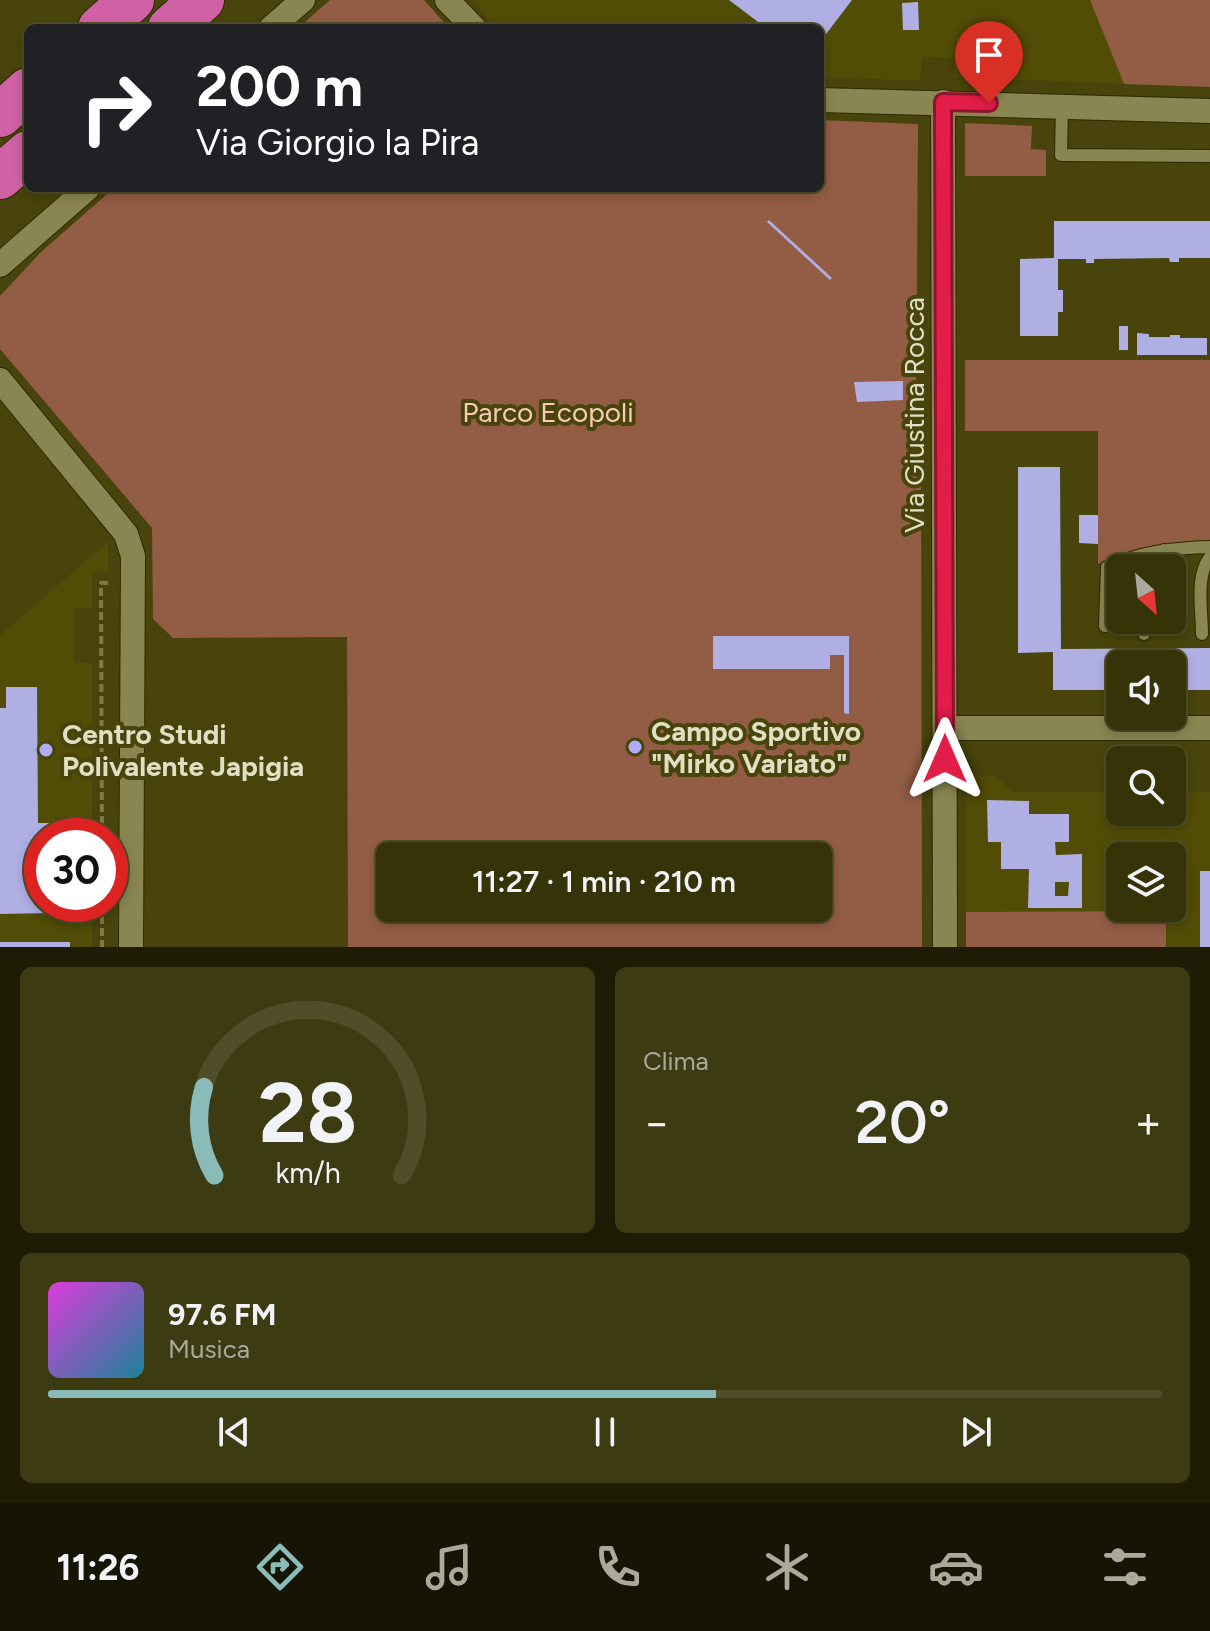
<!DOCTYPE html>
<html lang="it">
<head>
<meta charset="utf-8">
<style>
	body { margin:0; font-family:Figtree,sans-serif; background:#3d3b12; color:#f1f3f6; height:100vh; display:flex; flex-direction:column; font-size:30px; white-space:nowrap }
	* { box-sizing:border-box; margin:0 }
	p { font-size:26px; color:#aaaa9c }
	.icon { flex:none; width:44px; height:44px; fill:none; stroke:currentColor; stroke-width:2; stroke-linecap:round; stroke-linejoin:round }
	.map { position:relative; height:947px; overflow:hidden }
	.side { display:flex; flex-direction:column; gap:20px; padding:20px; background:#1e1c04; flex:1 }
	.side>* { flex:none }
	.hud { position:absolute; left:24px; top:24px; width:800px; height:168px; border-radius:12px; box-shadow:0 4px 12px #0003,0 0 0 2px #504e29; background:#202124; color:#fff; overflow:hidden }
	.needle { width:52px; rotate:153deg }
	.fabs { position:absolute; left:1106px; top:554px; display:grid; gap:16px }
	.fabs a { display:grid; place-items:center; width:80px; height:80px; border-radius:12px; background:#363308; box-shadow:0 4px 12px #0003,0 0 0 2px #504e29; font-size:40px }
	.speed { position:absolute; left:24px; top:818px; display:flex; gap:16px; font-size:40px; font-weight:700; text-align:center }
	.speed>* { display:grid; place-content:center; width:104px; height:104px; border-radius:50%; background:#363308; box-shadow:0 4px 12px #0003,0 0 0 2px #504e29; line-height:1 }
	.speed .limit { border:12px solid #d22; background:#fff; color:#111 }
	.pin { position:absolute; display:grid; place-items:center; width:68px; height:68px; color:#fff; margin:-82px -34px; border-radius:50% 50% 50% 0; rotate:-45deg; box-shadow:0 0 8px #0007 }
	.pin .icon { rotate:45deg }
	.me { position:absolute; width:88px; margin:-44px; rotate:0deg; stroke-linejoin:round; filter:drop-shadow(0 0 6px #0008) }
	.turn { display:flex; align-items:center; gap:28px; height:168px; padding:0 40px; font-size:36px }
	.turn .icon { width:104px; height:104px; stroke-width:2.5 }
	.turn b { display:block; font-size:56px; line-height:68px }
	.big { font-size:60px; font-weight:600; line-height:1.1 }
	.side .tile { flex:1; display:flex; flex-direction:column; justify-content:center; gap:12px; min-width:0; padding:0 28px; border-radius:12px; background:#3d3b12 }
	.side .dial { align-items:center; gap:0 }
	.dial svg { height:208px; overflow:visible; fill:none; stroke:#504e29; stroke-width:7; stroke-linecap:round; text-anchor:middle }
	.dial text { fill:#f1f3f6; stroke:none }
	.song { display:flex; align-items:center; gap:24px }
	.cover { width:96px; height:96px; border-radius:12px; background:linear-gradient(135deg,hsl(300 70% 55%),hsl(190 70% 35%)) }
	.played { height:8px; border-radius:4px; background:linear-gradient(90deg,#8bbbb9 60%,#504e29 60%) }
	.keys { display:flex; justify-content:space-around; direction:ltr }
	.heat { display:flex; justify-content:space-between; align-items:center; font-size:44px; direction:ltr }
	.side .tiles { flex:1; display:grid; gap:20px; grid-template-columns:1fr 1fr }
	.tile:last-child { grid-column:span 2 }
	.trip { position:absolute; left:376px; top:842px; width:456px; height:80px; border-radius:12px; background:#363308; box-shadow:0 4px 12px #0003,0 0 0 2px #504e29; font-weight:600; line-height:80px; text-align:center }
	.dock { display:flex; height:128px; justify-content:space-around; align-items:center; background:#161403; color:#aaaa9c }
	.dock .icon { width:56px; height:56px }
	.dock .selected { color:#8bbbb9 }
	.dock b { font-size:36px; color:#f1f3f6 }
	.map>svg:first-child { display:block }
	.built { fill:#514c06; fill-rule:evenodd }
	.green { fill:#925d44; fill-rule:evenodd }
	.building { fill:#b0afe3; fill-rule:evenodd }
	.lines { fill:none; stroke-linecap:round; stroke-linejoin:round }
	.lane-casing { stroke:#2d2a00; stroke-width:14 }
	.street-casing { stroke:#2d2a00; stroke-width:26 }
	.highway-casing { stroke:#2d2a00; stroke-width:46 }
	.path { stroke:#7d7a4c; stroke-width:4; stroke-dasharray:8 4; stroke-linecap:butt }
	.lane { stroke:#8a8651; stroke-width:12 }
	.street { stroke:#8a8651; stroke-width:24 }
	.highway { stroke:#cf61a4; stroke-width:44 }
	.route-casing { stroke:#92132f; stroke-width:20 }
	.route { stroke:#e11d48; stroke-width:14 }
	.poi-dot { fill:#b0aefa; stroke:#48440b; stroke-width:3 }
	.labels { text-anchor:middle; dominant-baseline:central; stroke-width:8; stroke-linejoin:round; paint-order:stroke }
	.park-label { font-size:28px; fill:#f9cbb6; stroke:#48440b }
	.street-label { font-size:28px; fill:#e0dfc4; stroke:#48440b }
	.poi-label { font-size:28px; font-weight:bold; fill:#e0dfc4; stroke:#48440b; text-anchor:start }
</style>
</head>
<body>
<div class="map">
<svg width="1210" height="947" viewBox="0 0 1210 947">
	<rect width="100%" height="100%" fill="#48440b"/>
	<!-- built -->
	<g class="built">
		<path d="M472,0H1090L1124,84L954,77V58L922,57L920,81L820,77V28H496Z"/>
		<path d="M108,542V572L92,573V608L74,609L75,663H92V836H42V904H92V947H0V635Z"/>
		<path d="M966,775L996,776L1013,792H1120V812H1172V792H1210V947H1166V912H966ZM1120,856H1172V908H1120Z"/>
	</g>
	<!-- green -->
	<g class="green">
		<path d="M330,0H424L449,28H298Z"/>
		<path d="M1090,0H1210V87L1124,84Z"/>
		<path d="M820,120L918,124L916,423L921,424L922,947H348L347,637L173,638L153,619L152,528L0,349V296L41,252L114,188H820ZM390,856H818V908H390Z"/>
		<path d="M965,123L1032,126L1031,149L1046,150V176H965Z"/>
		<path d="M965,360H1210V541C1169,540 1135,549 1098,564V431H965Z"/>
		<path d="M1166,911V947H966V912Z"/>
	</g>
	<!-- building -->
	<g class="building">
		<path d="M729,0H852L820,42V28H766Z"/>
		<path d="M918,2L919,30H903L902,3Z"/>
		<path d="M769,220L832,278L830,280L767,222Z"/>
		<path d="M1054,221H1210V258H1179V262H1170L1169,258L1094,259V263H1086V259H1058V290H1063V312H1058V336H1020V259L1054,258Z"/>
		<rect x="1119" y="326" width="9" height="24"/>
		<path d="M1137,333L1149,334V337H1170V335H1180V338H1207V355H1137Z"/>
		<path d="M903,381V400L857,402L854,382Z"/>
		<path d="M1018,467H1060L1061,649L1210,648V690H1172V664H1120V690H1053V652L1018,653Z"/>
		<path d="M1079,515H1098V544L1079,543Z"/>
		<path d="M713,636H849V714L844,713V655H830V669H713Z"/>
		<path d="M6,687H37L38,823H51V836H42V904H51V913L0,914V708H6Z"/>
		<path d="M987,800L1029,801V814H1069V842H1055L1056,855L1082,854V908H1028L1029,869H1001V842H988ZM1055,882H1069L1068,896H1055Z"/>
		<rect x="1200" y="871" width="10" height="76"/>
		<rect x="0" y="942" width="70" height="5"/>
	</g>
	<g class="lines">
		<defs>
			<g id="lane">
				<path d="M1062,105L1061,155L1210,156"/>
				<path d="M1148,568L1164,550"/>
				<path d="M1105,626L1107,567C1141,552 1173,548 1210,547"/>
				<path d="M1144,634V620"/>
				<path d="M1202,634C1202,610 1195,576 1210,557"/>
			</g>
			<g id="street">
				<path d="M447,0L474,28"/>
				<path d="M271,28L303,0"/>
				<path d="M820,100L1210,111"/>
				<path d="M943,102L945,947"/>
				<path d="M0,265L88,188"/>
				<path d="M0,380L126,534L133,556L131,947"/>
				<path d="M945,728H1210"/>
			</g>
			<g id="highway">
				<path d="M100,28L132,0"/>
				<path d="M170,28L202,0"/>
				<path d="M0,115L28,90"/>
				<path d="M0,177L28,153"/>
			</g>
		</defs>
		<!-- lane casing -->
		<use href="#lane" class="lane-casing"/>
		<!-- street casing -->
		<use href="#street" class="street-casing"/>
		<!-- highway casing -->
		<use href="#highway" class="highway-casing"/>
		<!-- path -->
		<g class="path">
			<path d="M102,836L101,583H109"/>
			<path d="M102,904V947"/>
		</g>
		<!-- lane -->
		<use href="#lane" class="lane"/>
		<!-- street -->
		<use href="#street" class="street"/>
		<!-- highway -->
		<use href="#highway" class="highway"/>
	</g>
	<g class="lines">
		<defs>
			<path id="route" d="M945,759L943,102L989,103"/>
		</defs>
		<!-- route casing -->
		<use href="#route" class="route-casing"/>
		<!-- route -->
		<use href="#route" class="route"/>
	</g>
	<!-- markers -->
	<g class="poi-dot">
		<circle cx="635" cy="747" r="8"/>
		<circle cx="46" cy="750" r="8"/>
	</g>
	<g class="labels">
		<!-- park labels -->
		<g class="park-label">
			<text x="548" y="412">Parco Ecopoli</text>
		</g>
		<!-- street labels -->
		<g class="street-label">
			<text transform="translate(914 415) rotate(-90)">Via Giustina Rocca</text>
		</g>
		<!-- poi labels -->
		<g class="poi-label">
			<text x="651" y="731">Campo Sportivo<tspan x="651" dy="32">"Mirko Variato"</tspan></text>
			<text x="62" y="734">Centro Studi<tspan x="62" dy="32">Polivalente Japigia</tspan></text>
		</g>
	</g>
</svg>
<div class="fabs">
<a><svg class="needle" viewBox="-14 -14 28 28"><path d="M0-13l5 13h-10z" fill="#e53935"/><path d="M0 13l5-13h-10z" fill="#aaaa9c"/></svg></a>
<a><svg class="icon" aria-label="sound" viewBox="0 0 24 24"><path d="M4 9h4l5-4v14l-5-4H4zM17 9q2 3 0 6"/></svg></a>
<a><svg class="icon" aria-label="search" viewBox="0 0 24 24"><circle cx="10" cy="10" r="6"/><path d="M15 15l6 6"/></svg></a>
<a><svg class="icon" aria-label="layers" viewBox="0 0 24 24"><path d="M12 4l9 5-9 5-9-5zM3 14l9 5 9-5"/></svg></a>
</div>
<div class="speed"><div class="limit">30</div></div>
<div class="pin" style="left:989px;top:103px;background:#d93025"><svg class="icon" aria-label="arrive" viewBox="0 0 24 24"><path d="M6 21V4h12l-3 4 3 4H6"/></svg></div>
<svg class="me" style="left:945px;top:759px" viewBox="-20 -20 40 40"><path d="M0-17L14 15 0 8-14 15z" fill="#e11d48" stroke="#fff" stroke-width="4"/></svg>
<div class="trip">11:27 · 1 min · 210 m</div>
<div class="hud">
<div class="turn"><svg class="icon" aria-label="right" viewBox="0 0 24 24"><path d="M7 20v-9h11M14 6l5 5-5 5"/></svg><div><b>200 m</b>Via Giorgio la Pira</div></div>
</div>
</div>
<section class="side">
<div class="tiles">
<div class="tile dial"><svg viewBox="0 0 100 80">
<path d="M14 69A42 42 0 1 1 86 69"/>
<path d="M14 69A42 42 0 0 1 10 35" stroke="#8bbbb9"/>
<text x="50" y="56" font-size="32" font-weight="700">28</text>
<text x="50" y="72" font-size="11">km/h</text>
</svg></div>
<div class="tile"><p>Clima</p>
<div class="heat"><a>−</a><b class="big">20°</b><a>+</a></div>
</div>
<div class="tile">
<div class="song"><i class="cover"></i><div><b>97.6 FM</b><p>Musica</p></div></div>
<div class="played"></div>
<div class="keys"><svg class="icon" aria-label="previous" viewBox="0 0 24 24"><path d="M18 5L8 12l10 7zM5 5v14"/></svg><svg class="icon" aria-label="pause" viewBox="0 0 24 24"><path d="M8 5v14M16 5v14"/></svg><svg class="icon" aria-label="next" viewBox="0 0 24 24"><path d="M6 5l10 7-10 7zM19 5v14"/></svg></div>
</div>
</div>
</section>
<nav class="dock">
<b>11:26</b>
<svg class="icon selected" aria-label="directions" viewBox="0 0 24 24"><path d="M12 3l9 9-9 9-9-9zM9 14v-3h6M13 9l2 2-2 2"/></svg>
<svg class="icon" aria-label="music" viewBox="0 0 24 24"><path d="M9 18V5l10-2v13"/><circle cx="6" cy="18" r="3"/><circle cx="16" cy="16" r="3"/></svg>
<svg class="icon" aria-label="phone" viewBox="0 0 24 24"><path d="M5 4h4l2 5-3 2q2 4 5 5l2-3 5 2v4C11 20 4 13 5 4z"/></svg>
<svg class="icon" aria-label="climate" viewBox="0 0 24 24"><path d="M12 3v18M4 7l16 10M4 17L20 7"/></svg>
<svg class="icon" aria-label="car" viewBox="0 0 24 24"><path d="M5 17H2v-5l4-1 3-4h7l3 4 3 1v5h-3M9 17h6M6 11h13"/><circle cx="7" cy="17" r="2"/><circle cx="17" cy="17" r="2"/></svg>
<svg class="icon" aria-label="filters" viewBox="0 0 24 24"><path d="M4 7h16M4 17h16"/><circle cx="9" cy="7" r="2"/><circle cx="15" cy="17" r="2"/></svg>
</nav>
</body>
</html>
